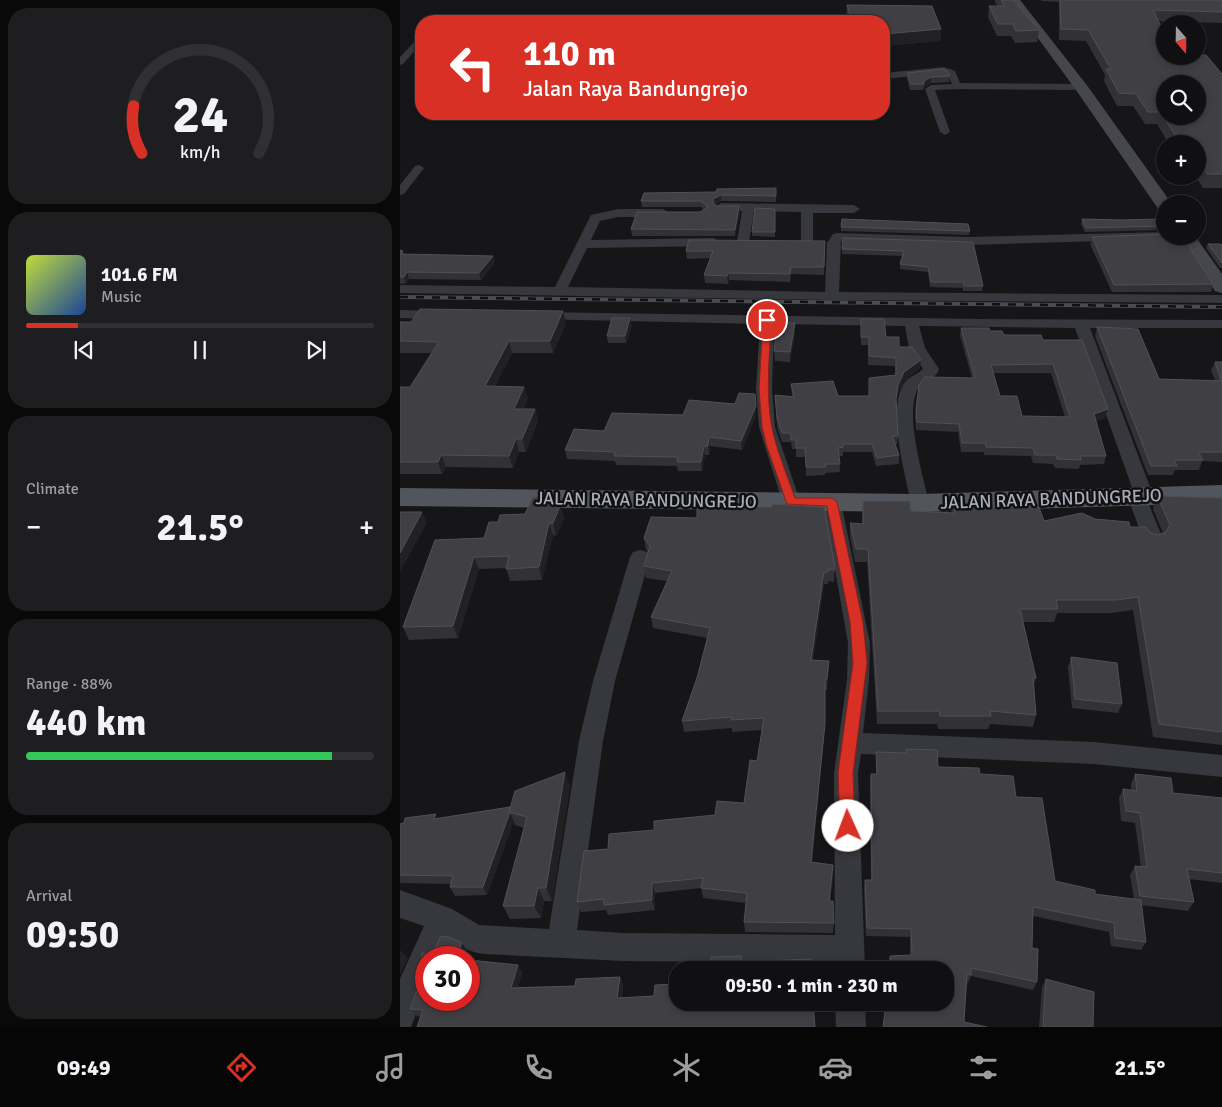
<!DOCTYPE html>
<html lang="en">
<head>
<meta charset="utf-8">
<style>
	body { margin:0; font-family:Signika,sans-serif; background:#1e1e20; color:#f1f3f6; height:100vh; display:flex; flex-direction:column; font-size:19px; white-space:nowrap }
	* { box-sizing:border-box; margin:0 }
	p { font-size:16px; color:#9c9d9f }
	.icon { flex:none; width:28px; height:28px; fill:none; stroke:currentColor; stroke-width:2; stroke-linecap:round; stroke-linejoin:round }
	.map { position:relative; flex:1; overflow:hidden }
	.sheet { display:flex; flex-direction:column; gap:8px; padding:8px; background:#09090a; width:400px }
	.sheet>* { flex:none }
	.banner { position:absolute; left:15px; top:15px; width:475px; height:105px; border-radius:20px; box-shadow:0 2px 8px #0003,0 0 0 1px #303032; background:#d93025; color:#fff; overflow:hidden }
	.needle { width:32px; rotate:160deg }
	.buttons { position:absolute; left:756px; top:15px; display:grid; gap:10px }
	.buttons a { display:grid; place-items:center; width:50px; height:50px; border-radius:50%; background:#101012; box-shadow:0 2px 8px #0003,0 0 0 1px #303032; font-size:25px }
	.speed { position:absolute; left:15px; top:946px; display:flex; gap:10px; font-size:25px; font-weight:700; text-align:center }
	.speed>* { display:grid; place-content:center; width:65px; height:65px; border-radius:50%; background:#101012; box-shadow:0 2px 8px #0003,0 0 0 1px #303032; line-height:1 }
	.speed .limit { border:8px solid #d22; background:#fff; color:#111 }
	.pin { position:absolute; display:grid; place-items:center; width:42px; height:42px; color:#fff; margin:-21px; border:2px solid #fff; border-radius:50%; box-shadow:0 1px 5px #0007 }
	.me { position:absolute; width:55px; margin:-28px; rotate:358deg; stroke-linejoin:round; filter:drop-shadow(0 0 4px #0008) }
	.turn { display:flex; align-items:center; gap:18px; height:105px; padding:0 25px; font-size:22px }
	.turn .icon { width:65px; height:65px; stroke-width:2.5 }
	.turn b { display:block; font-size:35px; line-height:42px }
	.big { font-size:38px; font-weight:700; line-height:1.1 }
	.sheet .card { flex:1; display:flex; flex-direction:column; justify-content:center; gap:8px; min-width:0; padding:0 18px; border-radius:20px; background:#1e1e20 }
	.sheet .dial { align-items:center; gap:0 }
	.dial svg { height:130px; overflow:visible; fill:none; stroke:#303032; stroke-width:7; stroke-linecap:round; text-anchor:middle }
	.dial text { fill:#f1f3f6; stroke:none }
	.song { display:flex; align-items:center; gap:15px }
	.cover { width:60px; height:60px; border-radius:8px; background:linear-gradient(135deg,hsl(70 70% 55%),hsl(220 70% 35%)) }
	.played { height:5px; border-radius:2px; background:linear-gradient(90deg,#d93025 15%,#303032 15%) }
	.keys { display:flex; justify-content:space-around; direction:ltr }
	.heat { display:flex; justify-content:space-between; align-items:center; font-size:28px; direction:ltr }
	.charge { height:8px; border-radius:4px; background:linear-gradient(90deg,#34c759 88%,#303032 0) }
	.trip { position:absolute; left:269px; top:961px; width:285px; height:50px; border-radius:20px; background:#101012; box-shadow:0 2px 8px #0003,0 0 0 1px #303032; font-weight:700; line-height:50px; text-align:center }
	.tabs { display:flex; height:80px; justify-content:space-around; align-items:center; background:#060607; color:#9c9d9f }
	.tabs .icon { width:35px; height:35px }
	.tabs .selected { color:#d93025 }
	.tabs b { font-size:22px; color:#f1f3f6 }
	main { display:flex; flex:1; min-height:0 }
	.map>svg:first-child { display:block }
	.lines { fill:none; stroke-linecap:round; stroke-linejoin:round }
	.street { fill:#37383d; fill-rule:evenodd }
	.secondary { fill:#45474d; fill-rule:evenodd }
	.primary { fill:#53555c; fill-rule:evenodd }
	.rail-casing { stroke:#4a4c52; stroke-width:4 }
	.rail { stroke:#111113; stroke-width:2.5; stroke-dasharray:8; stroke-linecap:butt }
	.wall { fill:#323236; fill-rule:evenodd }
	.shaded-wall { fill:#212124 }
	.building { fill:#3f3f44; stroke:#4f5156; fill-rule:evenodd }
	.route { fill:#d93025; stroke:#8d1f18 }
	.labels { text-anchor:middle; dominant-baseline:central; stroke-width:5; stroke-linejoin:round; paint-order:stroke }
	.street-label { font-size:18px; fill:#a8adb8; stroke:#111113 }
</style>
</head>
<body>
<main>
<section class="sheet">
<div class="card dial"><svg viewBox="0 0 100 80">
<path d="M14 69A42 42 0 1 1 86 69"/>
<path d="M14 69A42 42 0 0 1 9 40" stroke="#d93025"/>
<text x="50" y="56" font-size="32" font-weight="700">24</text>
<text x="50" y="72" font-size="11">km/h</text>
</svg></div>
<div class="card">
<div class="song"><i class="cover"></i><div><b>101.6 FM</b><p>Music</p></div></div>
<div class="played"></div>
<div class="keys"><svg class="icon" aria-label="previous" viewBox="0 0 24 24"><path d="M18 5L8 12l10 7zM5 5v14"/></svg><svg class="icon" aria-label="pause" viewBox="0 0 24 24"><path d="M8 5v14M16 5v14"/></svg><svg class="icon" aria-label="next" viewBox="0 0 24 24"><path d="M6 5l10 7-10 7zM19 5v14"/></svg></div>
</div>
<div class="card"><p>Climate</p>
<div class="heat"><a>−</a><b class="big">21.5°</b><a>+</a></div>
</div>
<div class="card"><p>Range · 88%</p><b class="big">440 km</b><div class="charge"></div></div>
<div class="card"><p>Arrival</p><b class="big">09:50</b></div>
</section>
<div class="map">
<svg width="822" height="1027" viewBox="0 0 822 1027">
	<rect width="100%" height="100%" fill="#161618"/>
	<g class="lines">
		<!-- street -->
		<g class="street">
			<path d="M18,38H21V44L3,64L0,65V57Z"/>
			<path d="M544,67L555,71L560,83L681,84L686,87L681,90L557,89L535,90L550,132L545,135L540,132L525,89L531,85L552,84L548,75L543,73L484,79V73Z"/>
			<path d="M19,165L24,168L4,194L0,195V185L15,166Z"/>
			<path d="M321,203L454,205L460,209L454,213H413V243L407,247L401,243V212L354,211L349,242L343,246L337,242L342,211L317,210L315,207Z"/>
			<path d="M218,209H263L269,213L263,217H218L200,221L191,240L314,238L320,242L314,246L187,248L168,287L425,292L427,243L433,234L437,233L568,237L765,232V236H773L771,239L568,245L441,241L439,292L822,295V303L432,300L0,293V285L155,287L191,215Z"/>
			<path d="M0,310L41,311L46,312L48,315L46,318L41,319L0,318Z"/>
			<path d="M139,312L579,319L822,320V328H690L753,495L747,500L763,539L760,544L753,546L746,544L743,539L727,495L730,491L733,490L675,328L519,326L525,348L539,369C536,381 520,380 516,393C506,420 523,475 529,503L527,507L520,509L513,507L511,503C505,473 486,408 505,382C510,376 518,374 523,369L509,348L505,326L374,324L372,389L375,427L400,501L398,505L391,507L384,505L382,501L359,427L356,389L360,324L134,319L132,316L134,313Z"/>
			<path d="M432,496L439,498L441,502L470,643L469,680L463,733L694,742L822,755V777L694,764L461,754L458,773L465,970H435V963L223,961L85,954C70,953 60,946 47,938L39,958H26V987L11,1027H0V979L24,926L0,918V890L52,909L79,925L149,929L179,741L193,681L230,557L233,552L240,550L247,552L250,557L215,681L203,741L177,930L223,933L435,935L434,773L447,680L448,643L423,502L425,498Z"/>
			<path d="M435,1002H465L466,1027H436Z"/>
		</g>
		<!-- secondary -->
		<g class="secondary">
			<path d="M610,0H620L686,84L772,204H765V211L759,210L676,90Z"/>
			<path d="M777,236H795L822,274V293L815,291Z"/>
		</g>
		<!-- primary -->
		<path class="primary" d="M822,485V503L520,512L0,506V488L520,494Z"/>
		<defs>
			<path id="rail" d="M0,297L822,307"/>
		</defs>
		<!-- rail casing -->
		<use href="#rail" class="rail-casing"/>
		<!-- rail -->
		<use href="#rail" class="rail"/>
	</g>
	<!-- wall -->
	<g class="wall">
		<path d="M595,0H613L639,30L637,42L615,43L611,36H597L588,17L589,6H597L595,2Z"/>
		<path d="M641,0H822V23L758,21L765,56L822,74V188H803L795,176H798V144H769L757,124H745L733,106H717L704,81L705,75L686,41L659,40V2L642,1Z"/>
		<path d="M447,5L541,29L540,41L484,46V21H448L446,17Z"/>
		<path d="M507,73L550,76L549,82L531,83L524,87L523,90H510L507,79Z"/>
		<path d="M376,188V202L321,201L316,204V206H339L340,213L335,236H232L231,229L300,212L304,210L301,207H242L241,201L316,192Z"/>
		<path d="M375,209V237L352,236V232Z"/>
		<path d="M682,219L765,226L763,230L685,232L681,224Z"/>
		<path d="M441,227L570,231L569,235L441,231Z"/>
		<path d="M692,237L813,284L811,292H712L690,244Z"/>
		<path d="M443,238L573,242L583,286L582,291H563V288L530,287L528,272L500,269V264L502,256L442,254Z"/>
		<path d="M425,241L424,275L391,274L390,282L329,280L328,284L305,283L304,275L310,258L287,259L286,251Z"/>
		<path d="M808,244L822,245V268H820L806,248Z"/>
		<path d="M0,250L5,254L93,256L95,262L81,280L9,279L6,283L0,284Z"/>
		<path d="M461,319L499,347L520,368L504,381L498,393L496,403L498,436L497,444L495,445L499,455V464L476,466L472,452H443V456H439L440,472L425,473V475L406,476V457H396V449H392L391,442H382L377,427L375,395L392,396L391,384L438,396H469V378L495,375V366L468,365V345H461Z"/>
		<path d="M0,322L166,323L153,353H112L95,386L124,387L128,399L123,409H135L138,421L126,452H119L113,468L46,467L42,474H0V387H10L31,353H0Z"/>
		<path d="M395,323V333L390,362L375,361L374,351Z"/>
		<path d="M232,325L226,343H208L207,336Z"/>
		<path d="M697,327L759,379L815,380L811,370L815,362H822V462L802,461L799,470H775L773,475H748L695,336Z"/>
		<path d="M561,328L590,331L604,335L643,340L705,418L696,421L706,456L704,464L680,465L679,469L655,468L653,464L633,463L631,456L584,455V452H561L558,432L516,430L515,418L519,385L572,378L560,336ZM593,373H651L665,417L622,416L600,396Z"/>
		<path d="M283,415H356L342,450L310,446L309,455H305L302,471H278L277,466L216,465L215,461L167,459L165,450L204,431Z"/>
		<path d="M757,496L822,498V745L753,737L733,610L712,613H657L654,622H623L636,678L634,684L636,715L633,727L590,724L588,729H538L537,724H477L467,562H455L450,536V523L462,524L463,501L511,511L552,513L553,503L575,507L644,521L695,519L730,527L758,535L763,533L753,509Z"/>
		<path d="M152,498L154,505L160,506L164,518L156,536L153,535L142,580L110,581L106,568L79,569L58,638L9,640L3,627L84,538L98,522L125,514Z"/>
		<path d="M244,538L435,567L434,582L428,581V584H424L413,660L428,673L427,690H425L424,736L412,862L433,865V876L430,901L434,923L433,933L345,932L344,922L346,903L303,898L301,888L255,893V910L208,915L206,910L181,912L177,902L208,849L254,830L315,815L344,803L357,761L362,730L332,732V728L284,732L282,721L297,678L307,638L253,628L251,617L267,581L246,578L244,566L248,552L246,550Z"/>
		<path d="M671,657L722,704L718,713L672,708L668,667Z"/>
		<path d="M506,749L538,767L580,774L616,797L655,881L695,894L734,899L730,875L735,866L741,867L735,823L721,821L719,798L723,789L731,790V784L735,774L773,793L822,798V883L789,879L794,902L788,911L741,905L746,942L741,950L711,946L709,932L633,916L632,948L637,982L633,990L571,976L568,983H567L482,1027L545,970H489L488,964L490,956L510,955V937L466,936L464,889L465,880H471L470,783L471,774H476V752L505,753Z"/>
		<path d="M170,786L152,901H144L141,918L110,919L103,906L124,828L115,825L114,821L87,895L55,896L50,887L51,884L0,883V824L110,807Z"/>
		<path d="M41,936L49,937L62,943L67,951L65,958H26V1000H69V960L118,965L122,973L118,987L175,986L176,979L220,977L223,985L222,998L254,996L255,985L278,984V1002H413L415,1027H17L21,1017L17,1016L10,1009L21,980L22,953L29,954L30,952L34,951Z"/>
		<path d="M646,979L693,1027H639L642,987Z"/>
	</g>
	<!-- shaded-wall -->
	<g class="shaded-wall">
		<path d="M541,29L540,41L484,46V34Z"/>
		<path d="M531,77V83L524,87V81Z"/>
		<path d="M321,195V201L314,205L313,202V199Z"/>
		<path d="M339,206L340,213L335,236V230Z"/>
		<path d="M93,256L95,262L81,280L79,273Z"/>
		<path d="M7,272L9,279L6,283L4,277Z"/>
		<path d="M329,273V280L328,284L327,276Z"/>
		<path d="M163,311L166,323L153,353L150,341Z"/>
		<path d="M230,318L232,325L226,343L225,336Z"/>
		<path d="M395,323V333L390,362V352Z"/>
		<path d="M109,341L112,353L89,398L85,386Z"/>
		<path d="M521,360L520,368L504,381L498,393L495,408L498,385L504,372Z"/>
		<path d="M124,387L128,399L117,421L114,409Z"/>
		<path d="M356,406V415L342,450L341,441Z"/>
		<path d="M135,409L138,421L126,452L122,439Z"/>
		<path d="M708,409L705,418L691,423L694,414Z"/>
		<path d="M309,437L310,446L309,455L308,446Z"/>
		<path d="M116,439L119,452L113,468L109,456Z"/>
		<path d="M304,446L305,455L302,471L301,462Z"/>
		<path d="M41,455L46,467L42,474L38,462Z"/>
		<path d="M152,498L155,510L149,505Z"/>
		<path d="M160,506L164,518L156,536L153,523Z"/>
		<path d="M22,512L27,523L0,572V553Z"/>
		<path d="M149,523L153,535L142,580L139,567Z"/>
		<path d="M74,557L79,569L58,638L53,626Z"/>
		<path d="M424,572V584L411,672V660Z"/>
		<path d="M425,724L424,736L411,872V862Z"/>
		<path d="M165,772L170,786L152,901L146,888Z"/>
		<path d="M110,813L114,821L87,895L83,887Z"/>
		<path d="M433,865V876L428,911L429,901Z"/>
		<path d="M252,883L255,893V910L252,900Z"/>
		<path d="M138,888L144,901L141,918L134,906Z"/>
		<path d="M62,943L67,951L65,958H56Z"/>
		<path d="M1,950L8,958L0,975V952Z"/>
		<path d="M118,965L122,973L116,995L111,988Z"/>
		<path d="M220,977L223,985L221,1005L217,998Z"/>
	</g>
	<!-- building -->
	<g class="building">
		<path d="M601,0H613L639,30L616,31L613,24H598L589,6H604Z"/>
		<path d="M660,0H822V12L753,10L765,35V56H798V55H806L822,74V174H807L798,161V144H781L760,112H748L736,94L719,93L706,69H711L688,30L661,29ZM765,84H798V116H765Z"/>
		<path d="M447,5L532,6L541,29L484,34V21H452Z"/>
		<path d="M543,69L547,71L550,76L531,77L524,81V84H511L507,73Z"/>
		<path d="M376,188V196L321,195L313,199V202L316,206H339L335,230L231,229L237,212H300L308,207L300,201H241L244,193L316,192L317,189Z"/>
		<path d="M355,208L375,209V232H352Z"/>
		<path d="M442,219L568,224L570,231L441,227Z"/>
		<path d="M682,219L722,220L759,219L765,226L686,228Z"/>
		<path d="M765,234V236H778L783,242H786L813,284L714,285L692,237Z"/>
		<path d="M443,238L573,242L583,286H564L563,282H531L528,267L500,264L504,251L442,249Z"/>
		<path d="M289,240L425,241L424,267H391L390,274L329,273L327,276L304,275L313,251H286Z"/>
		<path d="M808,244H821L822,245V263Z"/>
		<path d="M0,250L3,251L1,254L93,256L79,273L7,272L4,277H0Z"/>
		<path d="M20,309L163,311L150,341H109L85,386L124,387L114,409H135L122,439H116L109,456L41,455L38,462H0V387H10L39,342L0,341V322H11Z"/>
		<path d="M212,318H230L225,336H207Z"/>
		<path d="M461,319H484L486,337H499V347H512L521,360L504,372L498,385L496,399L498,436H492L499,455L477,458L472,444H443V447L438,448L440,464H425L426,467H406L405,448H396V440H391V433H382L377,418L375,395L394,397L391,384L433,381L438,396H469V378L496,375V358L469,356V337H461Z"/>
		<path d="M377,323H395L390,352L374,351Z"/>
		<path d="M697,327L738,329L759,379L821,381L815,362H822V452H798L803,460H774L777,466H751Z"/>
		<path d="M561,328H589L590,331H602L604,335H641L643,340H682L708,409L694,414L706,456H680L681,460L657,459L656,455H635L633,448L586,447L585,443H562L559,424L517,422L516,409L519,385L525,377L575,378ZM653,364L670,417L622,416L617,396H600L591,365Z"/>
		<path d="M339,393L355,394L356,406L341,441L309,437L308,446H304L301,462H277L278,457L214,456L215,452L165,450L174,429L204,431L212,413L283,415L289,400L335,404Z"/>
		<path d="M757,496L822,498V732L759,724L738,597L716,600H656L658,609H620L636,678H633L636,715L590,711L591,716H540L539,711H478L468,549H456L450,523L463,524V501H510L511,511L555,513L553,503H575V507H639L644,521L682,513L695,519L729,522L730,527H746L750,533L758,535L766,532L770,525Z"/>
		<path d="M133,497L152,498L149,505L160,506L153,523H149L139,567L106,569L109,556L74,557L53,626L3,627L35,540L84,538L89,522H98L100,515L125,514Z"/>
		<path d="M372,504L424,507L435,567L434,570L428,569V572H424L411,660L429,661L427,679H425V724L411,862L433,865L429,901H433L434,923L344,922L347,893L301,888L303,878L252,883V900L204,905V899L177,902L184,851L208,849L209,834L254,830V821L315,815L317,801L344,803L350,760L357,761L364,718L331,720L332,717L282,721L297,678L310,628L251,617L272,571L244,566L250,546L244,538L251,517L297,518V506L372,507Z"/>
		<path d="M0,512H22L0,553Z"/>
		<path d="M671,657L717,663L722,704L675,699Z"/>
		<path d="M506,749L537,750L538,767L579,768L580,774L613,776L616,797L642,798L655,881L695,890V894L741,900L746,942L715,938L714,923L633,907L632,948L638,949L637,982L571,968V975L567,974L564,1022L587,1027H483L486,1002H545V970H490V956L512,955L511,929L467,928L465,880H472L471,774H477L476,752L506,753Z"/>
		<path d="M165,772L146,888H138L134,906H103L127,817L109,812L115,791Z"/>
		<path d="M735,774L771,778L773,793L822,798V873L787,869L794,902L740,896L735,866L747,867L740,813L726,811L723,789L737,791Z"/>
		<path d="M110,807L109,812H110L83,887H50L53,876L0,875V824L4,823L5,818L36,814L34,819Z"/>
		<path d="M41,936L49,937L62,943L56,958H26V1000H69V960L118,965L111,988L175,986L176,979L220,977L217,998L254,996L255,985L278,984V1002H413L415,1027H17L23,1010L10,1009L21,980L22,953L29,954L30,952L34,951Z"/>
		<path d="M341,956V962L411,959L412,970H311V957Z"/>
		<path d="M646,979L694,992L693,1027H643Z"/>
	</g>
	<!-- route -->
	<path class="route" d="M367,317L371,320C370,355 365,392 372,428C377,452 387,475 395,498H432L437,502L463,622L467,663L453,773L455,826L453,831L448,833L442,831L440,826L438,773L453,663L450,622L427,506L387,504L367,447L362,427L359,389L363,320Z"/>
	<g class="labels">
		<!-- street labels -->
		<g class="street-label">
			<text transform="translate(651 499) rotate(-2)">JALAN RAYA BANDUNGREJO</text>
			<text transform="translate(246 500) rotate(1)">JALAN RAYA BANDUNGREJO</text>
		</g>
	</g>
</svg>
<div class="buttons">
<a><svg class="needle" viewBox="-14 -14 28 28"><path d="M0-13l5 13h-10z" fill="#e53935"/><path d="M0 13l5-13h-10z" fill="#9c9d9f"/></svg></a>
<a><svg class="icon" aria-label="search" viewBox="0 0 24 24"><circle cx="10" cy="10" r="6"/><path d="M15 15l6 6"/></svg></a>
<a>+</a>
<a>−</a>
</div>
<div class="speed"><div class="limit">30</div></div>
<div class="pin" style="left:367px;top:320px;background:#d93025"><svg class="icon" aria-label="arrive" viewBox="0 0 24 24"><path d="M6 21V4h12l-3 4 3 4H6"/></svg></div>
<svg class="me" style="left:448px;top:826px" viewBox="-20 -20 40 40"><circle r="19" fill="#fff"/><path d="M0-13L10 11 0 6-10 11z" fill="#d93025"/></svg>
<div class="trip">09:50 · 1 min · 230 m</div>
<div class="banner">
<div class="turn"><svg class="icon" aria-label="left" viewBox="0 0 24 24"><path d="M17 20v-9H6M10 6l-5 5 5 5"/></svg><div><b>110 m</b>Jalan Raya Bandungrejo</div></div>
</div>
</div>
</main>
<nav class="tabs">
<b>09:49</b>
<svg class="icon selected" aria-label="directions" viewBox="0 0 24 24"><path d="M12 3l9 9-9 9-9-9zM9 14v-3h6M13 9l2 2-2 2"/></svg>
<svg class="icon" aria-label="music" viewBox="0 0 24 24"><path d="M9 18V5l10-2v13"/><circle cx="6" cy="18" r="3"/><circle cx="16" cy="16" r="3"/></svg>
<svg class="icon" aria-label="phone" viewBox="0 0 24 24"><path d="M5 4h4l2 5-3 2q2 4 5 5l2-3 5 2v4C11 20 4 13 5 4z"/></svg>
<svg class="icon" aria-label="climate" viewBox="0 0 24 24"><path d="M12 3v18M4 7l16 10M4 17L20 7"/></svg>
<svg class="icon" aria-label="car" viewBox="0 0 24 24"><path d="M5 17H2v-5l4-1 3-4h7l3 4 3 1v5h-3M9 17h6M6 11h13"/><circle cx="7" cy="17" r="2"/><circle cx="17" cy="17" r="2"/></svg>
<svg class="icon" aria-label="filters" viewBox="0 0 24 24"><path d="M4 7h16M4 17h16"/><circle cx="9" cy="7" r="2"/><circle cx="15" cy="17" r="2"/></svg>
<b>21.5°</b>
</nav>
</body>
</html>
